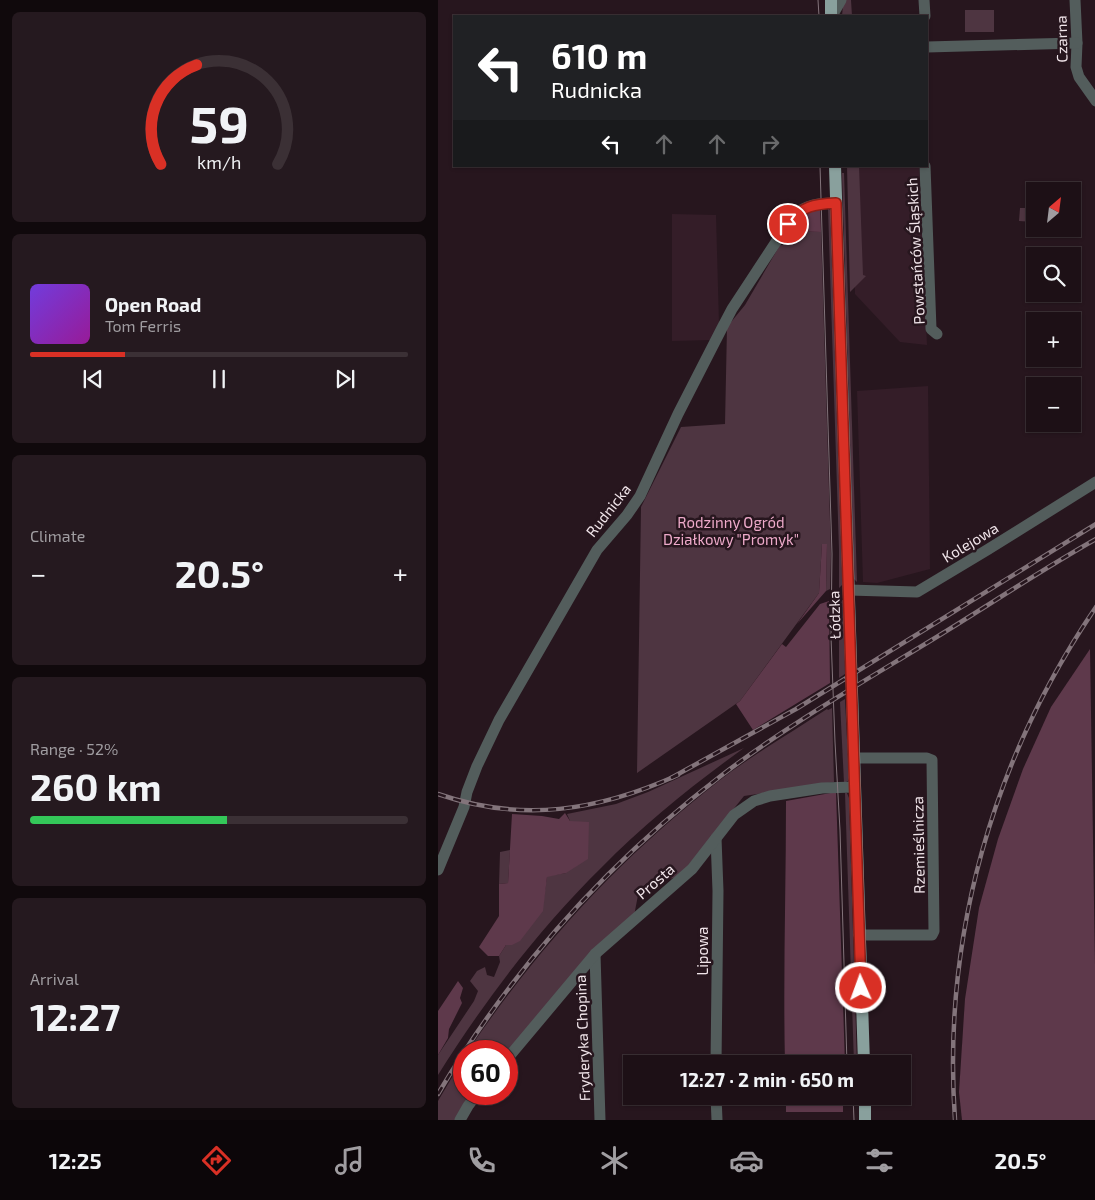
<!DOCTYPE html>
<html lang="en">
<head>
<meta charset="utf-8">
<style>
	body { margin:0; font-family:"Exo 2",sans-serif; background:#25191f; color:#f1f3f6; height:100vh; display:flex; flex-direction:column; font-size:19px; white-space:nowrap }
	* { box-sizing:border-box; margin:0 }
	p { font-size:16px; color:#a09da1 }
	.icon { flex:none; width:28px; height:28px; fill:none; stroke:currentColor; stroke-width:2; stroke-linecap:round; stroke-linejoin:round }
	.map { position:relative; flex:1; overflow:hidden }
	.drawer { display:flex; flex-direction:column; gap:12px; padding:12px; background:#10090c; width:438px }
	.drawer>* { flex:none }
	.banner { position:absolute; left:15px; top:15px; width:475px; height:152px; border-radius:0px; box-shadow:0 1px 4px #0004,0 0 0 1px #3b3035; background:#202124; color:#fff; overflow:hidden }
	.needle { width:32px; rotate:28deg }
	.fabs { position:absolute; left:588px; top:182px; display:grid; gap:10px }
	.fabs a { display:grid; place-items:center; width:55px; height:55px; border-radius:0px; background:#1d1016; box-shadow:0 1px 4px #0004,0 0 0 1px #3b3035; font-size:25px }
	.speed { position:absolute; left:15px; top:1040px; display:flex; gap:10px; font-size:25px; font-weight:700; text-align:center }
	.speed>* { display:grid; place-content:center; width:65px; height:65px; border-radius:50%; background:#1d1016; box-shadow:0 1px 4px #0004,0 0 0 1px #3b3035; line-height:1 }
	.speed .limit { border:8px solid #d22; background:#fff; color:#111 }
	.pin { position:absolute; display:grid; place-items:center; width:42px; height:42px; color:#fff; margin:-21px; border:2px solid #fff; border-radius:50%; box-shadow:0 1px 5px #0007 }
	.me { position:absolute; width:55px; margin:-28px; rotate:358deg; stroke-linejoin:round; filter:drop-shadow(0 0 4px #0008) }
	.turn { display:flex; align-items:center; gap:18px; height:105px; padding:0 15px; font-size:22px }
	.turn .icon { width:65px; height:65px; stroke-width:2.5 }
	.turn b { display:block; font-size:35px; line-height:42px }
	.lanes { display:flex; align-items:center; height:48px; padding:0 15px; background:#0003; justify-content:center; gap:25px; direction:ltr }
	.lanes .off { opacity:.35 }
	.big { font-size:38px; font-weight:700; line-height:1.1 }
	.drawer .tile { flex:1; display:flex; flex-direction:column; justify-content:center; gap:8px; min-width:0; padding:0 18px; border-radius:8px; background:#25191f }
	.drawer .dial { align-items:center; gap:0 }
	.dial svg { height:130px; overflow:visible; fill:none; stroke:#3b3035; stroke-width:7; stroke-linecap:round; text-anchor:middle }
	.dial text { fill:#f1f3f6; stroke:none }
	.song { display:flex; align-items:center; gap:15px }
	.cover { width:60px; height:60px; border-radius:8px; background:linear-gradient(135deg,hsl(260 70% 55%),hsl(300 70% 35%)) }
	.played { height:5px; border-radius:2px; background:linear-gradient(90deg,#d93025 25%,#3b3035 25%) }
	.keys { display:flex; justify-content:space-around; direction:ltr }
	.heat { display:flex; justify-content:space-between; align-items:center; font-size:28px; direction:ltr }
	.charge { height:8px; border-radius:4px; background:linear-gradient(90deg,#34c759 52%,#3b3035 0) }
	.trip { position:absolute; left:185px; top:1055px; width:288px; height:50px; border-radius:0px; background:#1d1016; box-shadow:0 1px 4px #0004,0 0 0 1px #3b3035; font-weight:700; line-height:50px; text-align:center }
	.menu { display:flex; height:80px; justify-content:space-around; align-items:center; background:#0c0609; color:#a09da1 }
	.menu .icon { width:35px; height:35px }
	.menu .active { color:#d93025 }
	.menu b { font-size:22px; color:#f1f3f6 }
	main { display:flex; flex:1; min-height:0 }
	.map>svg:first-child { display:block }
	.built { fill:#341d28 }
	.green { fill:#4e3541 }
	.forest { fill:#5e394b }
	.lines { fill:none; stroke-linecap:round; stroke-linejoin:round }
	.minor { stroke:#535d5c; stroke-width:11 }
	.major { stroke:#89a09d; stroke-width:12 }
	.tram { stroke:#83747b; stroke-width:1 }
	.rail-casing { stroke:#83747b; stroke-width:4.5 }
	.rail { stroke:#27161e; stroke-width:2.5; stroke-dasharray:8; stroke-linecap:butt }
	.route-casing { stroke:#8d1f18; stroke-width:12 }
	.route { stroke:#d93025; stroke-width:9 }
	.labels { text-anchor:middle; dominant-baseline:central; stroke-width:5; stroke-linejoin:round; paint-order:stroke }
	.street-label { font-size:15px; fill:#f1e5ea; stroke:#27161e }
	.park-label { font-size:15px; fill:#eeaaca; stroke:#27161e }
</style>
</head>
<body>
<main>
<section class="drawer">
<div class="tile dial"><svg viewBox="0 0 100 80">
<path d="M14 69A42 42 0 1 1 86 69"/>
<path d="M14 69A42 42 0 0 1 36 8" stroke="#d93025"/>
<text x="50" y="56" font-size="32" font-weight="700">59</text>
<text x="50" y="72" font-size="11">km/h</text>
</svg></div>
<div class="tile">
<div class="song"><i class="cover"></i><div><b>Open Road</b><p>Tom Ferris</p></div></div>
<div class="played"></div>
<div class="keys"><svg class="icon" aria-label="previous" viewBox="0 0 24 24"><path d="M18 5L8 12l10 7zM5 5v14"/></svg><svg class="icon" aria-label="pause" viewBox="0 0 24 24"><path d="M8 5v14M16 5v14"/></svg><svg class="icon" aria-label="next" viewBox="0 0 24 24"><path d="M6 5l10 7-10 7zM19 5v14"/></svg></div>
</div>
<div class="tile"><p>Climate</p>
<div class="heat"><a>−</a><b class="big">20.5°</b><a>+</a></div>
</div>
<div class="tile"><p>Range · 52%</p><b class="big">260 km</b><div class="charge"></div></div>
<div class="tile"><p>Arrival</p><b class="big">12:27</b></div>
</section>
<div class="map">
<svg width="658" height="1120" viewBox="0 0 658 1120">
	<rect width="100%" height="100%" fill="#27161e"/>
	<!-- built -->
	<g class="built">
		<path d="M413,166H481L489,345L462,342L417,294Z"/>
		<path d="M234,214L278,215L281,323L273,340L234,341Z"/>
		<path d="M490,386L492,569L439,583L425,582L419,391Z"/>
	</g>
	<!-- green -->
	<g class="green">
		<path d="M408,0H413L414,16H404L405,5Z"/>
		<rect x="527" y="10" width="29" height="22"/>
		<path d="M409,166H421L425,275L428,276L412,292Z"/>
		<path d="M404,173H406L419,582L416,579Z"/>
		<path d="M390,208L393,211L405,580L404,585L401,588V550Z"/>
		<path d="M582,208H596V222L581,221Z"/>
		<path d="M353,231L383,232L393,554L392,589L388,591L389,544H384L381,593L302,701L199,773L203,507L243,427L287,424L289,327L307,305L342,245H348Z"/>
		<path d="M401,600H405L406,605L407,674L401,678Z"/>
		<path d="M407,699L411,778L410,781L406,783L402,702Z"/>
		<path d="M394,708L396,782L306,796L241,877L209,883L201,890L196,916L69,1051H30C100,947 183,857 282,780C316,754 354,732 389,709L390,710Z"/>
		<path d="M306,748C256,784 207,823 164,867C101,929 47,1000 0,1075V1055L36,1001L40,991L32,981L39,971L47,967L49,975L56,977L62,962L61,956L68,945L104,911L109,876L128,873L132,821L129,814L178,804L210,792Z"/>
		<path d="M407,793H409L411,798L419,1064H416Z"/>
		<path d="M72,850L70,883L61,884L62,852Z"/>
		<path d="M26,1057V1094H34L17,1120H0V1101Z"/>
	</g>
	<!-- forest -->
	<g class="forest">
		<path d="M382,207L383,232L353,231L350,229L356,218Z"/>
		<path d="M384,544H389L388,591L359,624L381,593Z"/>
		<path d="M391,601L392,683L315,730L298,704L302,701L344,644L348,647L382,604Z"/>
		<path d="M652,649L657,965V1120H524L521,1092L527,999L541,908L560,839L585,769L613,707Z"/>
		<path d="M398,792L407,1064H347C345,976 348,889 348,801Z"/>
		<path d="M127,813L132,821L151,822L150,859L128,873L109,877L105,911L82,941L74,945H68L61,956H50L41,947L61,916V884L70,883L74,814L104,816L121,819Z"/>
		<path d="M20,981L25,988L22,998L24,1003L11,1029L10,1038L0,1055V1011Z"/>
		<path d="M348,1096H409V1101H405V1112H348Z"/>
	</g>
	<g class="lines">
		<!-- minor -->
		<g class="minor">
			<path d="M486,0L487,16"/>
			<path d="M637,0L639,43L638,67L641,77L658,101"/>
			<path d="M394,16L403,0"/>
			<path d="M489,47L639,43"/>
			<path d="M487,166L493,329L499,334"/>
			<path d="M411,590L479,592L549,550L658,482"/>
			<path d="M416,758H489L494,760L496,931L494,935H421"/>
			<path d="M278,838L280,891L278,1064"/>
			<path d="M0,870L26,807L29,792L39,766L61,720L159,550L189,515L202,496L240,414L284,328L294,309L355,216C368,204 381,203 398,203"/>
			<path d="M157,954L162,1120"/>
			<path d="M69,1059L157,954L254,869L296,815L316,801L332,796L384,788L417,787"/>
			<path d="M278,1096L279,1120"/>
			<path d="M22,1120L30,1106L39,1094"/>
		</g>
		<!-- major -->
		<g class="major">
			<path d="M393,0V16"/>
			<path d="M397,166L426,1064"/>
			<path d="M427,1096V1120"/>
		</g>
		<!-- tram -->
		<g class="tram">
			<path d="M380,0L381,16"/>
			<path d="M382,166L394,554L393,637L397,742L402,830L409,1064"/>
			<path d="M415,1096L416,1120"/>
		</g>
		<defs>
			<g id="rail">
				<path d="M233,778L358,709L658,524"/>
				<path d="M0,794C84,823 160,811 240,775"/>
				<path d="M0,1094C73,970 170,862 284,775C351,724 425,682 497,638C551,605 603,570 658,539"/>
				<path d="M517,1120C504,937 555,758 658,607"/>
			</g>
		</defs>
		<!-- rail casing -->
		<use href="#rail" class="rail-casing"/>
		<!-- rail -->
		<use href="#rail" class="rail"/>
	</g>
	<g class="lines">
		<defs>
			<path id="route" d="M350,224C363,206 377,204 398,203L423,988"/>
		</defs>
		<!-- route casing -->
		<use href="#route" class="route-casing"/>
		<!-- route -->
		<use href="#route" class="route"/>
	</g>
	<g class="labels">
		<!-- street labels -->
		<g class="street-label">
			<text transform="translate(623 39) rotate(-91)">Czarna</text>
			<text transform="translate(477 251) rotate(-93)">Powstańców Śląskich</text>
			<text transform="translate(170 510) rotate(-52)">Rudnicka</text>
			<text transform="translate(532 542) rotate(-31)">Kolejowa</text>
			<text transform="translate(396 615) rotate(-92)">Łódzka</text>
			<text transform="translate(480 845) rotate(-91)">Rzemieślnicza</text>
			<text transform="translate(217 881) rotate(-41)">Prosta</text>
			<text transform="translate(264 951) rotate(-90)">Lipowa</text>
			<text transform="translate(144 1038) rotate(-92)">Fryderyka Chopina</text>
		</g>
		<!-- park labels -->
		<g class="park-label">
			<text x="293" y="522">Rodzinny Ogród<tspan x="293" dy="17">Działkowy "Promyk"</tspan></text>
		</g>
	</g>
</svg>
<div class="fabs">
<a><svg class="needle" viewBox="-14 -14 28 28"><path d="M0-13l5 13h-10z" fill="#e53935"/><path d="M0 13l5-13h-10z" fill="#a09da1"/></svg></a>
<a><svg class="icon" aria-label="search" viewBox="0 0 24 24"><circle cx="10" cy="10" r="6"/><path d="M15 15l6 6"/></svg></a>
<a>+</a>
<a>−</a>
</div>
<div class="speed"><div class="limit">60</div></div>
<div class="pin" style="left:350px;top:224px;background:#d93025"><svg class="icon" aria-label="arrive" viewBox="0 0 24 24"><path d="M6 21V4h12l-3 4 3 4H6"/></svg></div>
<svg class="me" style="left:423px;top:988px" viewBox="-20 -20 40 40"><circle r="17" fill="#d93025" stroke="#fff" stroke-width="3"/><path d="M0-11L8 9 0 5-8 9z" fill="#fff"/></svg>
<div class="trip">12:27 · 2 min · 650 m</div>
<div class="banner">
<div class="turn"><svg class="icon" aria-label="left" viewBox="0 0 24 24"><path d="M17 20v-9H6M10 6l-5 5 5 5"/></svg><div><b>610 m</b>Rudnicka</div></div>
<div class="lanes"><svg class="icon" aria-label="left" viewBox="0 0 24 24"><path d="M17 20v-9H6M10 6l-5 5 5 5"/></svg><svg class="icon off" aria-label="ahead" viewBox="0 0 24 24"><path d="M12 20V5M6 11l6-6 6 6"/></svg><svg class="icon off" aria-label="ahead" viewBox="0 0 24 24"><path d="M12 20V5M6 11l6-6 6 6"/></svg><svg class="icon off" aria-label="right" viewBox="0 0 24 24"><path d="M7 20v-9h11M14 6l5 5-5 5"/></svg></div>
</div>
</div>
</main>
<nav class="menu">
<b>12:25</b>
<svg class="icon active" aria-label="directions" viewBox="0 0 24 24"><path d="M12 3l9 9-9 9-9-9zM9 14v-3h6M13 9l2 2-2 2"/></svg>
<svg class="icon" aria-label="music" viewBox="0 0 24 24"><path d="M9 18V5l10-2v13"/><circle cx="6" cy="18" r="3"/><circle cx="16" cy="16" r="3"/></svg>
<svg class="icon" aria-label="phone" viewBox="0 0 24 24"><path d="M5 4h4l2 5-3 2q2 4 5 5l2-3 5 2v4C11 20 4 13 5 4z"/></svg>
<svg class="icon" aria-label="climate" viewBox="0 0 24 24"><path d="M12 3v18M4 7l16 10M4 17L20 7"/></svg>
<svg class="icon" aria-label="car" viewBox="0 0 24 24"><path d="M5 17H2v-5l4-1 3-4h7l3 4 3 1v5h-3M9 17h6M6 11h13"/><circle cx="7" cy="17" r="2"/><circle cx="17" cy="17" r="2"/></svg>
<svg class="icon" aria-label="filters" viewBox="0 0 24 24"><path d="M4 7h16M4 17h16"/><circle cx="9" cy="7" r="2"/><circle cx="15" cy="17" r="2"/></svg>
<b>20.5°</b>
</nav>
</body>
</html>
